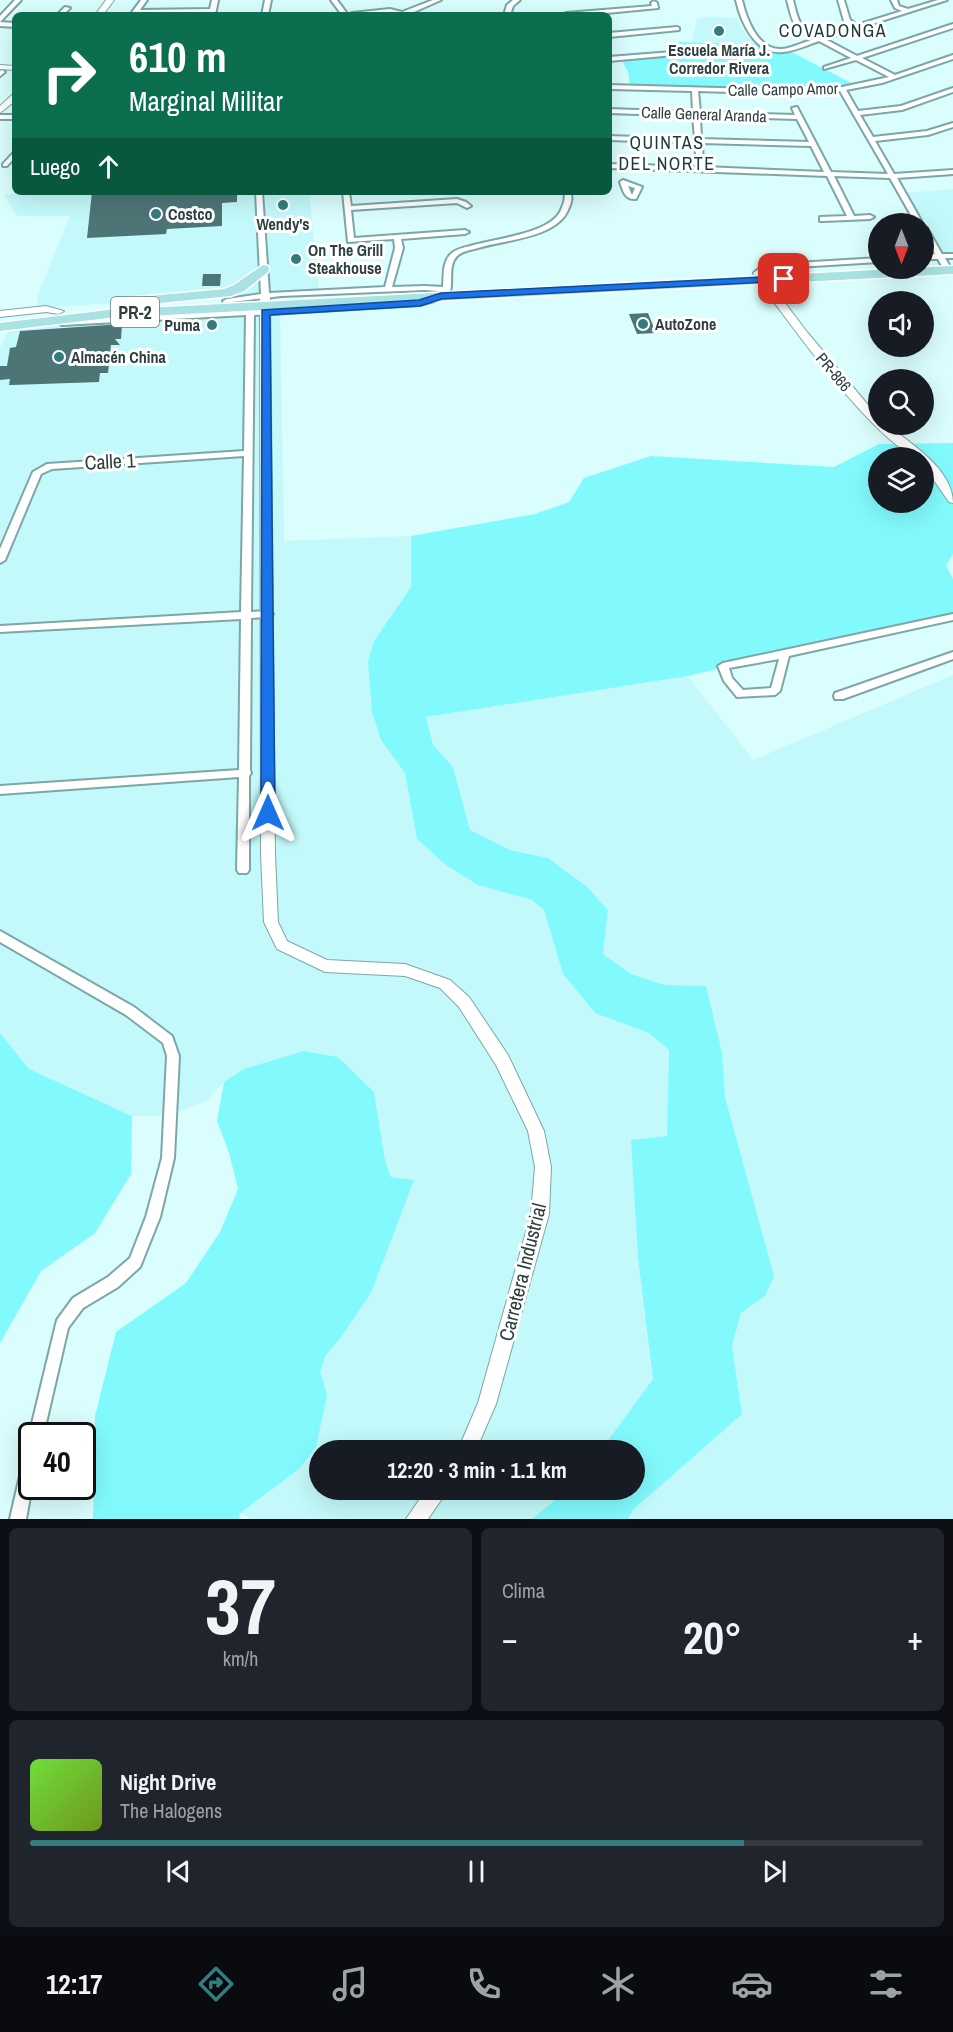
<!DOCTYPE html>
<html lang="es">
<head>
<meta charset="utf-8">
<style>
	body { margin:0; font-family:"Archivo Narrow",sans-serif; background:#20242c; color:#f1f3f6; height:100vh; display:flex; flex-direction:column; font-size:22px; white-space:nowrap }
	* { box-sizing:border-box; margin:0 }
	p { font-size:20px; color:#9ea1a6 }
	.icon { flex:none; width:33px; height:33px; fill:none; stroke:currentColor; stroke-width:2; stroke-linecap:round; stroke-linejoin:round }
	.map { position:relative; height:1519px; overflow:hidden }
	.panel { display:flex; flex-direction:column; gap:9px; padding:9px; background:#0d0f14; flex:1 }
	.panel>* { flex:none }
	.banner { position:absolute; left:12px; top:12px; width:600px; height:183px; border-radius:9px; box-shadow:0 6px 24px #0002; background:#0b6e4f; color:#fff; overflow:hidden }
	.needle { width:39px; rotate:180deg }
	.buttons { position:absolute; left:868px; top:213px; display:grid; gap:12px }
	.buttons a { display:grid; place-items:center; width:66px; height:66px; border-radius:50%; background:#171b24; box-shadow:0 6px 24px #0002; font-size:30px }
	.speed { position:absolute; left:18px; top:1422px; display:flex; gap:12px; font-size:30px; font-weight:700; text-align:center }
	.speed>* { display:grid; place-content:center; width:78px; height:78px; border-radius:50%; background:#171b24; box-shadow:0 6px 24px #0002; line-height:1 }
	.speed .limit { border:3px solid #111; border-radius:9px; background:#fff; color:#111 }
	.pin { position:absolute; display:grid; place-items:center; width:51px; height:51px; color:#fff; margin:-26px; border-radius:12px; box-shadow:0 3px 9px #0006 }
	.me { position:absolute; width:66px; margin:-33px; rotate:0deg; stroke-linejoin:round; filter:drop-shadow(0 0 4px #0008) }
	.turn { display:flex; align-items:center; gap:21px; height:126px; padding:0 18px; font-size:27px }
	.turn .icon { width:78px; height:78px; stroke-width:2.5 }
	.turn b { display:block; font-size:42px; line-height:51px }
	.then { display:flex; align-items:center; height:57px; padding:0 18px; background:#0003; gap:12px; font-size:22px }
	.big { font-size:45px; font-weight:800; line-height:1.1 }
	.panel .card { flex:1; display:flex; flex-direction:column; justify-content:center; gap:9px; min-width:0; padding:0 21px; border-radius:9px; background:#20242c }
	.panel .dial { align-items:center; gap:0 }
	.dial b { font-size:78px; line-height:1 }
	.song { display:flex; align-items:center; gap:18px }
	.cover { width:72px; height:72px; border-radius:9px; background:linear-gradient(135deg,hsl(100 70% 55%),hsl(80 70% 35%)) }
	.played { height:6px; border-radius:3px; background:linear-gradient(90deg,#337c7e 80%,#363941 80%) }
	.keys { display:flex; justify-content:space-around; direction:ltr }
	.heat { display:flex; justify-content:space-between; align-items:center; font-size:33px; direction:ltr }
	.panel .tiles { flex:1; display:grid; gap:9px; grid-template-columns:1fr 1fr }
	.card:last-child { grid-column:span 2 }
	.trip { position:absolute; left:309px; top:1440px; width:336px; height:60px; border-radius:30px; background:#171b24; box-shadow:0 6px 24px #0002; font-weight:800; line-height:60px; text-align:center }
	.tabs { display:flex; height:96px; justify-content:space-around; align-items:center; background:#090b0e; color:#9ea1a6 }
	.tabs .icon { width:42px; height:42px }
	.tabs .current { color:#337c7e }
	.tabs b { font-size:27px; color:#f1f3f6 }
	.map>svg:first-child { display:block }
	.built { fill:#c3f9fa }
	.green { fill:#82fafd; fill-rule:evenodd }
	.building { fill:#4d7576 }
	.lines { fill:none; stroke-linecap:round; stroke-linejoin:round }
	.minor-casing { stroke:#7da6a7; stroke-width:4 }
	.tertiary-casing { stroke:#7da6a7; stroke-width:2 }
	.primary-casing { stroke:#fff; stroke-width:3 }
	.minor { fill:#fff; fill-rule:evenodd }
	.tertiary { fill:#fff; fill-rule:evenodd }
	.primary { fill:#a8e2e3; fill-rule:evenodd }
	.route { fill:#1a73e8; stroke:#114b97; stroke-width:1.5 }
	.poi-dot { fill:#337c7e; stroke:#fff; stroke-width:2 }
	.labels { text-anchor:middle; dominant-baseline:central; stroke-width:6; stroke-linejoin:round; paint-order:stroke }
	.far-poi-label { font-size:16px; font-weight:bold; fill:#2f4040; stroke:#fff; text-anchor:start }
	.far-street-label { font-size:16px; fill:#2f4040; stroke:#fff }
	.far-neighbourhood-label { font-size:18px; letter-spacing:1.5px; fill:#1a3c3d; stroke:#fff }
	.shield { fill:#fff; stroke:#6d7979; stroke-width:1.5 }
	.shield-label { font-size:18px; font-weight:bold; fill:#2f4040 }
	.street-label { font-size:20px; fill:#2f4040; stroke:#fff }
</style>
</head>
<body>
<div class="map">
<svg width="953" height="1519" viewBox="0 0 953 1519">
	<rect width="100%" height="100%" fill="#dafdfd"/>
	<!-- built -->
	<g class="built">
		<path d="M709,17L736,18L746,35L756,44L692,42L697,19Z"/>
		<path d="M953,189V252L945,253L907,193Z"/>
		<path d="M22,192H309L319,290L37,308L38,295L70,216H17L4,195Z"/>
		<path d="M280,314L284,541L411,536V587L374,641L381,740L405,773L417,839L478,885L532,900L544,910L563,974L594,1012L649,1033L669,1050L667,1136L631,1141L638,1258L653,1379L601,1450H320V1490H567L532,1519H252L240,1513L299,1469L327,1395L320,1371L326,1355L341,1337L371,1293L414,1180L392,1177L385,1160L374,1092L338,1057L304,1051L224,1082L206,1101L181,1111L155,1116H132L29,1069L0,1033V348L9,330L35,326Z"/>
		<path d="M953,675V1519H628L633,1510L742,1414L732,1346L741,1313L765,1296L774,1276L725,1097L722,1053L705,986L665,985L631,974L603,954L608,910L548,858L510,850L470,830L453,767L433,745L426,717L688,676L753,760Z"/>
	</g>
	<!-- green -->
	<g class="green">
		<path d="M676,42L756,44L775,54L790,51L855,85L802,90L630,85L628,72L622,61L661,57L673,59Z"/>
		<path d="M953,443V554L946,565L953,579V613L688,676L426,717L433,745L453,767L470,830L510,850L548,858L586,886L608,910L603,954L631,974L665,985L706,986L722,1053L725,1097L774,1276L765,1296L741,1313L732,1346L742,1414L633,1510L628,1519H532L567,1490H634V1450H601L653,1379L638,1258L631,1140L667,1136L669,1050L649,1033L595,1013L563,974L544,910L532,900L478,885L446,865L417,839L405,773L381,740L372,712L368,662L374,641L411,587V536L535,514L569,502L584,478L651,456L834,467L879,444ZM879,458H924V502H879Z"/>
		<path d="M0,1033L29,1069L132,1116L131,1174L95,1233L41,1271L0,1343Z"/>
		<path d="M304,1051L338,1057L374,1092L385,1160L391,1177L414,1180L371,1293L341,1337L326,1355L320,1371L327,1395L316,1447L299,1469L240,1513L239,1519H93L95,1416L116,1332L186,1283L220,1232L238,1189L229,1153L217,1121L224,1082L244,1069Z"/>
	</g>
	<!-- building -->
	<g class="building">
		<path d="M92,192H237V202L222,203V226L167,229L166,234L87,238Z"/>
		<path d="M203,274H221L220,286H202Z"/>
		<path d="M648,313L656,333L637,334L629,314Z"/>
		<path d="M122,324L121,339H115L120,345H111L108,373H100L99,382L12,385H9L10,379L0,380V366H7L10,348L16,347L20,331Z"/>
	</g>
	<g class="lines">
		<defs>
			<g id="minor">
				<path d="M15,0H21L0,22V16Z"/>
				<path d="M141,0H147L140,10L210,9L212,0H218L215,15H209V13L130,15Z"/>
				<path d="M265,0H271L268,15H262Z"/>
				<path d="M331,0H337L348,15H342Z"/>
				<path d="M433,0H441L407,15L390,13L349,15L352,13L390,9L402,12Z"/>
				<path d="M513,0H520L513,6L510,15H504L507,5Z"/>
				<path d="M736,0H742C746,18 758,51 782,49C792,48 804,42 814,39C792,27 793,23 787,0H793C799,23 798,26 820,37L852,27L844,21L838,0H844L850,20L857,25L902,11L895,8L891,0H897L899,6L908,9L938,0H947L825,39L857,56L953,24V28L862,58L895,75L953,55V59L882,83L846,90L858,111L901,106L953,88V92L902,110L860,115L873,137L927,131L953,123V127L928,135L875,141L894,174L953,170V174L897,178L923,224H916L890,178L834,176L854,216L870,215L874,217L870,219L823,221H820V217L847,216L827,176L609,168V164L697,167L695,143L609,140V136L695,139L693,116L609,113V109L693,112L692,91L609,89V85L795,90L842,87L889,77L856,60L824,69V67L851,58L819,41C808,45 794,51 783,52C755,55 741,22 736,0ZM698,91L795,94L840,91L888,174L831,172L797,107L792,108L795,115L700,112ZM700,116L797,119L809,142L701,139ZM702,143L811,146L824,172L703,167Z"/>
				<path d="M654,1L657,3L658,8L586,15H563L566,13L652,6L651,3Z"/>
				<path d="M65,7L70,8L63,15H57Z"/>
				<path d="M0,22L15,23V27L0,26Z"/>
				<path d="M677,27L679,28V30L609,37V33Z"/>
				<path d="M672,52L674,53V55L609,61V57Z"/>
				<path d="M2,70L5,72L0,76V71Z"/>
				<rect x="0" y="115" width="15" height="4"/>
				<path d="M15,151V157L7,166H3V164Z"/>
				<path d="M623,180L642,187L636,199C625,200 623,191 620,182ZM628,186L635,188L632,195Z"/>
				<path d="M256,192H262L269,293L385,287L395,248L394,239L348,242L343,192H349L351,206L457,199L466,202L471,206L467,208L457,203L351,210L354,238L465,230L469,232L465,234L401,239L403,248L392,287L425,286L443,287C444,276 442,261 452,253C458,248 467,247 474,245C497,238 550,234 561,210C564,203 566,198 564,192H570C573,198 571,203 568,210C556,238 504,240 478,248C471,250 462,251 457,256C448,265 453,281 450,292L425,290L281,296L224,303L223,301L227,299L261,294Z"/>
				<path d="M924,228H927L942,254H953V258H945L952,270L951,272H945L938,259H924V255L935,254L924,236Z"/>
				<path d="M879,258V262L780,268L766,271L758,275L754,273L761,267L780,264Z"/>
				<path d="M438,295H441V299L420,305L254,315L251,612L268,611L273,614L268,617L251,618L250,770L251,773L249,776V870L247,873H239L237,870L239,777L0,794V786L239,770L241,619L0,632V626L241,612L244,456L52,469L41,474L5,560L0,563V549L33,472L47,464L244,451L246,315L62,325L58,323L59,321L419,301Z"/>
				<path d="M953,614V620L789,656L780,691L775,695L737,697L724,681L718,666L723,663ZM779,659L771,688L743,690L732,678L729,668Z"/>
				<path d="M953,652V659L843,699H835L834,696L835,693Z"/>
				<path d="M0,931L134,1007L172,1036L179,1056L174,1158L160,1217L140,1267L118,1287L83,1308L68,1328L43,1436H32V1441L29,1436L57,1320L73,1298L108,1277L130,1258L146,1217L162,1158L167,1056L163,1043L126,1015L0,942Z"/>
				<path d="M32,1447V1486L26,1519H10L25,1454L27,1449Z"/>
			</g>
			<g id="tertiary">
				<path d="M106,0H114L103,15H95Z"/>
				<path d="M0,65L15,66V70L0,69Z"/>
				<path d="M12,95H15V101L0,113V106Z"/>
				<path d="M758,270L761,271L807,332L879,418V424H886C910,443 953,469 953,503L949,502L924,466V458C884,458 779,309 753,273Z"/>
				<path d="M265,292L270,295L275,855L278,922L287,941L327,960L405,964L450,980L469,997L508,1055L544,1131L551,1167L549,1214L496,1404L476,1450H458L478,1403L531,1214L535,1167L528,1131L496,1065L459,1007L440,988L405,976L325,972L277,949L264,922L261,855L260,295Z"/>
				<path d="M46,306L64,311L59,314L46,312L0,317V311Z"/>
				<path d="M426,1490H448L428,1519H406Z"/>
			</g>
			<g id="primary">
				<path d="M263,265L268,266L269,269L268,272L244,291L231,296L129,306L122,302L129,298L224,289L234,285Z"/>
				<path d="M953,266V274L108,318L0,331V323L108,310Z"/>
			</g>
		</defs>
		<!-- minor casing -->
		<use href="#minor" class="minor-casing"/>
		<!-- tertiary casing -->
		<use href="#tertiary" class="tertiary-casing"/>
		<!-- primary casing -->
		<use href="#primary" class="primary-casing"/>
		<!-- minor -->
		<use href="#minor" class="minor"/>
		<!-- tertiary -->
		<use href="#tertiary" class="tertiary"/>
		<!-- primary -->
		<use href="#primary" class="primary"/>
	</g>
	<!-- route -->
	<path class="route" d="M784,276L789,279L787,281L442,299L420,306L270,315L275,813L273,817H263L261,813L262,310L419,300L441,293Z"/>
	<!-- markers -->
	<g class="poi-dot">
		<circle cx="719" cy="31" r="6"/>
		<circle cx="283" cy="205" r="6"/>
		<circle cx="156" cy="214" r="6"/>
		<circle cx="296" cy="259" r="6"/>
		<circle cx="643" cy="324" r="6"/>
		<circle cx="212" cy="325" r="6"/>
		<circle cx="59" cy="357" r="6"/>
	</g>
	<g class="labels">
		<!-- far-poi labels -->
		<g class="far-poi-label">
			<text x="719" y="50" text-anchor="middle">Escuela María J.<tspan x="719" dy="18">Corredor Rivera</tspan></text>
			<text x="168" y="214">Costco</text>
			<text x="283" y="224" text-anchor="middle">Wendy's</text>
			<text x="308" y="250">On The Grill<tspan x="308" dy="18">Steakhouse</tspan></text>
			<text x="655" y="324">AutoZone</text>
			<text x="200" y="325" text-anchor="end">Puma</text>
			<text x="71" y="357">Almacén China</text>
		</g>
		<!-- far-street labels -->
		<g class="far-street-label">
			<text transform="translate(783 89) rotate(-1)">Calle Campo Amor</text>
			<text transform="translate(704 114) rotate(2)">Calle General Aranda</text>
			<text transform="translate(834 372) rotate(50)">PR-866</text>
		</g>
		<!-- far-neighbourhood labels -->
		<g class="far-neighbourhood-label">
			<text x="833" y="30">COVADONGA</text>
			<text x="667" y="142">QUINTAS<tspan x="667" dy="21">DEL NORTE</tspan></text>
		</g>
		<!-- shield labels -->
		<rect class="shield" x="111" y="297" width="48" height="30" rx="4.5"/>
		<g class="shield-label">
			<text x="135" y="312">PR-2</text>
		</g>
		<!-- street labels -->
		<g class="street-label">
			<text transform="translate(110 461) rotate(-3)">Calle 1</text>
			<text transform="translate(522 1272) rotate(-76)">Carretera Industrial</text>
		</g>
	</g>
</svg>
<div class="buttons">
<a><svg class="needle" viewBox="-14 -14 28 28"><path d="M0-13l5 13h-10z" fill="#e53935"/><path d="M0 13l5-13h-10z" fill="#9ea1a6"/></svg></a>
<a><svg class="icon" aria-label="sound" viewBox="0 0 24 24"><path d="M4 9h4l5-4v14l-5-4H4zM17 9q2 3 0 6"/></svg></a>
<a><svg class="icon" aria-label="search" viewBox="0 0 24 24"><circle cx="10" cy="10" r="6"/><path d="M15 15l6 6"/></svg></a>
<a><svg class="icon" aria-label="layers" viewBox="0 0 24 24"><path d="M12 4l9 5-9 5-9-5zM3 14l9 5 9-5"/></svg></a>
</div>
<div class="speed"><div class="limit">40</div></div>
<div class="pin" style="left:784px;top:279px;background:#d93025"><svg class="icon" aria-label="arrive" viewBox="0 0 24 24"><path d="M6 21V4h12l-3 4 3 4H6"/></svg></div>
<svg class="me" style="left:268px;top:813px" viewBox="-20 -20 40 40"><path d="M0-17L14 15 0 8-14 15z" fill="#1a73e8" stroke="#fff" stroke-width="4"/></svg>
<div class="trip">12:20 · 3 min · 1.1 km</div>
<div class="banner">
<div class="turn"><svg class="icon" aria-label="right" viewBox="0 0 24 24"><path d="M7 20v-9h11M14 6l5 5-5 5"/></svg><div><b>610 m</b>Marginal Militar</div></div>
<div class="then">Luego<svg class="icon" aria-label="ahead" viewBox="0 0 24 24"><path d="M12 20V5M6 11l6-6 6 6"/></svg></div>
</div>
</div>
<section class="panel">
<div class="tiles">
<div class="card dial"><b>37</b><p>km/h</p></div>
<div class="card"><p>Clima</p>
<div class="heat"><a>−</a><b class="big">20°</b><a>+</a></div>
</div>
<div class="card">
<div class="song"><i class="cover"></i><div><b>Night Drive</b><p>The Halogens</p></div></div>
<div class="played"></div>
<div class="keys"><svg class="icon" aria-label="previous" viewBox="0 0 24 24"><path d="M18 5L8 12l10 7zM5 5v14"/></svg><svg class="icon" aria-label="pause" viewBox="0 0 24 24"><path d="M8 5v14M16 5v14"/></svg><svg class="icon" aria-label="next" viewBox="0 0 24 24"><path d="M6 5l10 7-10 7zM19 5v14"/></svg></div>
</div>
</div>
</section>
<nav class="tabs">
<b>12:17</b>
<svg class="icon current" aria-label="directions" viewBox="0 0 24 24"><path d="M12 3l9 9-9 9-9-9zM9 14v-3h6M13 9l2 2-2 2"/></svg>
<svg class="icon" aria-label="music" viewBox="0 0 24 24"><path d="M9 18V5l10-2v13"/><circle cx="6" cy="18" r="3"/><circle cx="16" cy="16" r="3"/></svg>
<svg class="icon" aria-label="phone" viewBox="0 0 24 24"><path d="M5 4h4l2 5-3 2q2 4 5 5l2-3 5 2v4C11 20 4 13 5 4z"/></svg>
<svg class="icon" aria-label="climate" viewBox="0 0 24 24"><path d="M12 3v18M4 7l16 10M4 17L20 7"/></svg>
<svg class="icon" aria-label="car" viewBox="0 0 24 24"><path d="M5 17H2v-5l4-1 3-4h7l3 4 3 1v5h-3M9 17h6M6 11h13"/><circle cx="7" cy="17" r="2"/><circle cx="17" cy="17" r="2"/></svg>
<svg class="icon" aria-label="filters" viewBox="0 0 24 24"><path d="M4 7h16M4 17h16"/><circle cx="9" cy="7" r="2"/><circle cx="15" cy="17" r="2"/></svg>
</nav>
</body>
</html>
